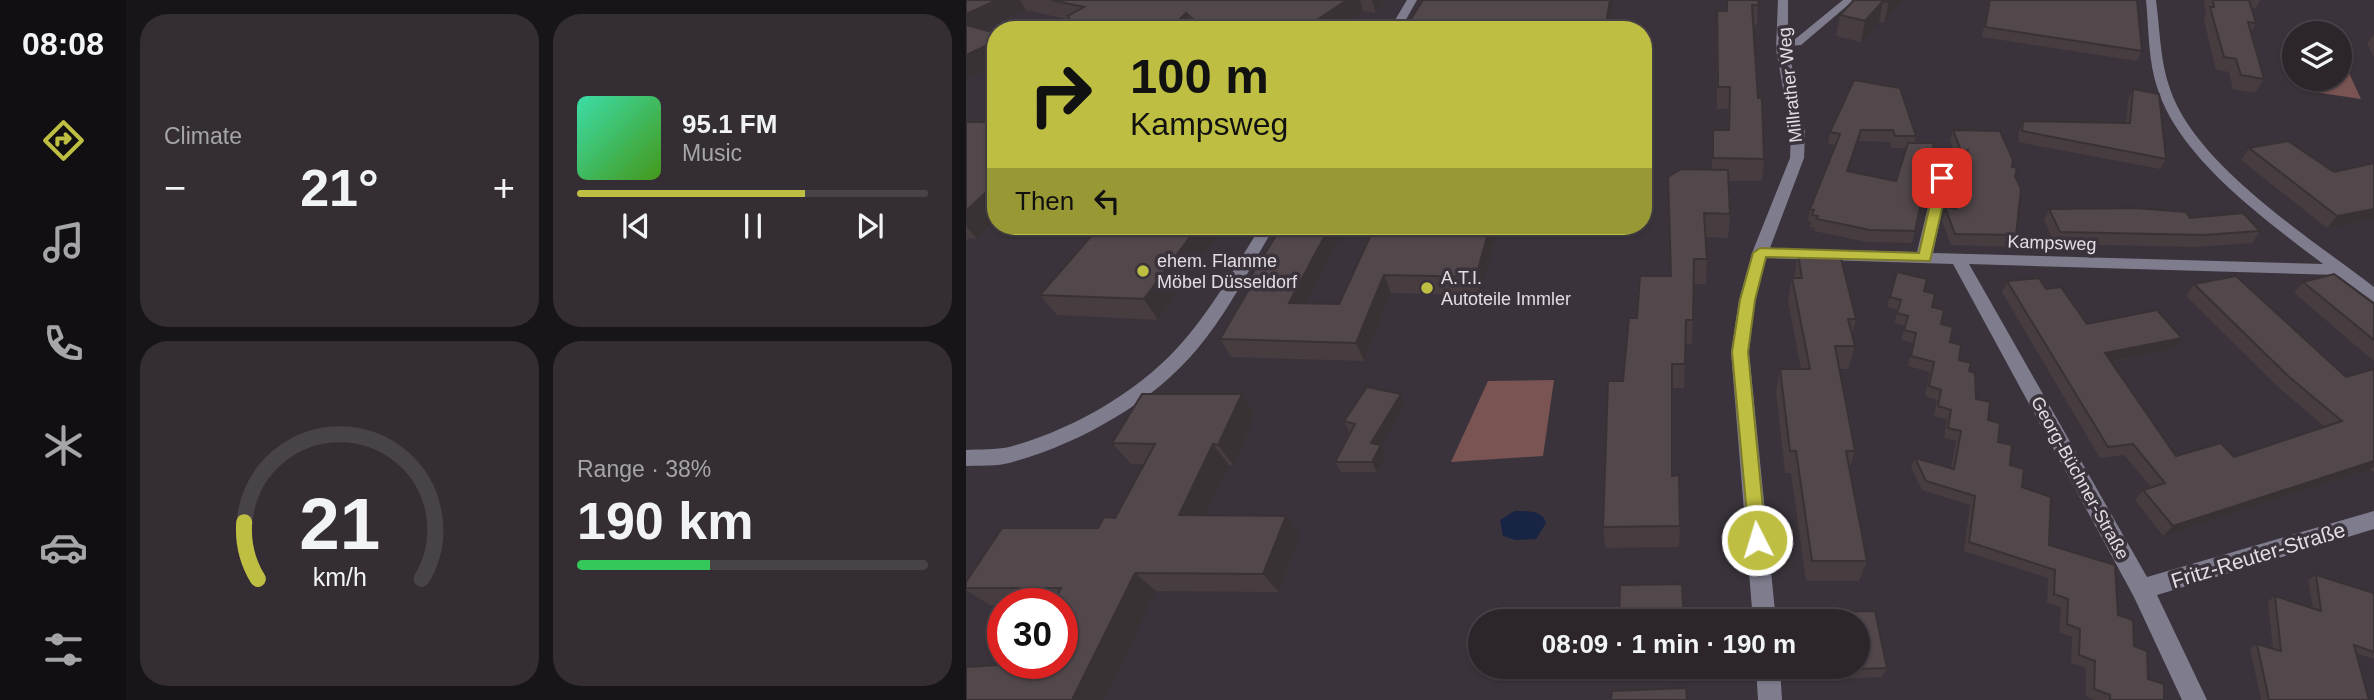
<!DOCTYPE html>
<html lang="en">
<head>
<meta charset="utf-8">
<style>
	body { margin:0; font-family:Arial,sans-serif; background:#342e34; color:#f1f3f6; height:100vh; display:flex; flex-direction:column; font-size:26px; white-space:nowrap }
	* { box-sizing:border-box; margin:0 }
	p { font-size:23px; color:#a6a5a9 }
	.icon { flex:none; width:38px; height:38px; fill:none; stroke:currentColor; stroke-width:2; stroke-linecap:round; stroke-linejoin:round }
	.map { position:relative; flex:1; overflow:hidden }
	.details { display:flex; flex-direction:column; gap:14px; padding:14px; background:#181518; width:840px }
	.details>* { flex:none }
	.top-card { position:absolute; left:21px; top:21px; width:665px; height:214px; border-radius:28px; box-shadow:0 2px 5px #0004,0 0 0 2px #484348; background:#bebe42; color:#111; overflow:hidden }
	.tools { position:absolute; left:1316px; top:21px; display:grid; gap:14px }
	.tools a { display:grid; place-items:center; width:70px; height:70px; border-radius:50%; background:#2c262c; box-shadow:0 2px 5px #0004,0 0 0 2px #484348; font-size:35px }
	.speed { position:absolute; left:21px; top:588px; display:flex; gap:14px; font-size:35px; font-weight:700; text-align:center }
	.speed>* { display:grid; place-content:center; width:91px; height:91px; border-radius:50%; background:#2c262c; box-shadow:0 2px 5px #0004,0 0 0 2px #484348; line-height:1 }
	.speed .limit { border:10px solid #d22; background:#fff; color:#111 }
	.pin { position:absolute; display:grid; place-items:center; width:60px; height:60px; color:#fff; margin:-30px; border-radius:14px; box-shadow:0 4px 10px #0006 }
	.me { position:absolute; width:77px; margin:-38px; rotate:355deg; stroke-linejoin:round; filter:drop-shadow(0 0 5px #0008) }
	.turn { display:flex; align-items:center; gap:24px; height:147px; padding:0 28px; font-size:32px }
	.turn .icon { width:91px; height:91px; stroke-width:2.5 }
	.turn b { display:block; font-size:49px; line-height:60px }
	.then { display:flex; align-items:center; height:66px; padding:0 28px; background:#0003; gap:14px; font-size:26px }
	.big { font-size:52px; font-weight:700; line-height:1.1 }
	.details .widget { flex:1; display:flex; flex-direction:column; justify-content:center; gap:10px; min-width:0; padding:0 24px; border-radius:28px; background:#342e34 }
	.details .dial { align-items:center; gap:0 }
	.dial svg { height:182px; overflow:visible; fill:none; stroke:#484348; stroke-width:7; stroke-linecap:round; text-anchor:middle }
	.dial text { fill:#f1f3f6; stroke:none }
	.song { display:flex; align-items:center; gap:21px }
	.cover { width:84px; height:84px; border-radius:10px; background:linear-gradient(135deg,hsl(160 70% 55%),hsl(100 70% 35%)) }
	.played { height:7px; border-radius:4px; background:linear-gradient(90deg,#bebe42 65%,#484348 65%) }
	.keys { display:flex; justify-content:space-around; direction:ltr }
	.heat { display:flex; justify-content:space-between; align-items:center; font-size:38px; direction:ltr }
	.charge { height:10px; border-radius:5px; background:linear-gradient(90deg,#34c759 38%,#484348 0) }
	.details .tiles { flex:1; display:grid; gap:14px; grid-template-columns:repeat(2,1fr) }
	.trip { position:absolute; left:502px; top:609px; width:402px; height:70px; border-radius:35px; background:#2c262c; box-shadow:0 2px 5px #0004,0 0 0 2px #484348; font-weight:700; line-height:70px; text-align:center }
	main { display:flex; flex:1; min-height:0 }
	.tabs { display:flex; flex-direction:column; width:126px; justify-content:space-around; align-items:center; background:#120f12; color:#a6a5a9 }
	.tabs .icon { width:49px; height:49px }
	.tabs .active { color:#bebe42 }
	.tabs b { font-size:32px; color:#f1f3f6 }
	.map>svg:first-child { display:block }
	.green { fill:#795453 }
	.water { fill:#172443 }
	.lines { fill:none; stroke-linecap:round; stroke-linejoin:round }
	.minor { fill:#7f7c8e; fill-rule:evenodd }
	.wall { fill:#473d40; fill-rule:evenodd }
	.shaded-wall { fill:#393234 }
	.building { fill:#52474b; stroke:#393234; stroke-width:2 }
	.route { fill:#bebe42; stroke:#7c7c2b; stroke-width:2 }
	.poi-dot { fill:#bebe42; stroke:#3a333b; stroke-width:2.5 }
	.labels { text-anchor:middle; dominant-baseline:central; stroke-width:7; stroke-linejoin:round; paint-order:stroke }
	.street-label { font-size:18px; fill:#e2dde2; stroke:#3a333b }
	.poi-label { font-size:18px; fill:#e2dde2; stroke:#3a333b; text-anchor:start }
	.near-street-label { font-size:21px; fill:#e2dde2; stroke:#3a333b }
</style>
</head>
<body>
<main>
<nav class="tabs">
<b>08:08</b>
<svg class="icon active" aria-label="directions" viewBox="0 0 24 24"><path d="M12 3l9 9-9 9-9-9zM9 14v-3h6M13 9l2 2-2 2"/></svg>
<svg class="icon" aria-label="music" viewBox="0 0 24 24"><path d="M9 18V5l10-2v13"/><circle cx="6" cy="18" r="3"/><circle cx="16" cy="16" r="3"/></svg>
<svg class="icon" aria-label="phone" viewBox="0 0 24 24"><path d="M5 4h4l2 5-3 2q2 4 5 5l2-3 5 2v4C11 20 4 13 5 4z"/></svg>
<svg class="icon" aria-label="climate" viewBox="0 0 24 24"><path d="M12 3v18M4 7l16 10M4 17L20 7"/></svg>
<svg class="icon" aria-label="car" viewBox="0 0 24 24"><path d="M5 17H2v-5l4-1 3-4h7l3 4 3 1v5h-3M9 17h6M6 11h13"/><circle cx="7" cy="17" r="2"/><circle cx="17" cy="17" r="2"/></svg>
<svg class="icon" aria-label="filters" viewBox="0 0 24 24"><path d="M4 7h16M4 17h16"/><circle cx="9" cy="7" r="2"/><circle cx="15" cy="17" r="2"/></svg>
</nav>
<section class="details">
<div class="tiles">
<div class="widget"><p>Climate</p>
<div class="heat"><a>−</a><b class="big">21°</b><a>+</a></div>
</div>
<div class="widget">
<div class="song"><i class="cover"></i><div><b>95.1 FM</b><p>Music</p></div></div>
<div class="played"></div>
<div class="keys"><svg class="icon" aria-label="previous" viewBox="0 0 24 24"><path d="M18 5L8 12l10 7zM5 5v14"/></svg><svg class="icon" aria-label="pause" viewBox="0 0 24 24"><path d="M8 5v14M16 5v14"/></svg><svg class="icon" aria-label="next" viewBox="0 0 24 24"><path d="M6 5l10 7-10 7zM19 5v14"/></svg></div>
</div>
<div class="widget dial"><svg viewBox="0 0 100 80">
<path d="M14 69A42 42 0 1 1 86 69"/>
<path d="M14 69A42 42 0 0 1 8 44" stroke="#bebe42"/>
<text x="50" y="56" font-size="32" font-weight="700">21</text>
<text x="50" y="72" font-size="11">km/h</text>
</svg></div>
<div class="widget"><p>Range · 38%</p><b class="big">190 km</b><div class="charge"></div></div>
</div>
</section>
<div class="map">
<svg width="1408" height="700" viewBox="0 0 1408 700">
	<rect width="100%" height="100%" fill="#3a333b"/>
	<!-- green -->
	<g class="green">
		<path d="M1374,60H1377L1395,99L1348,92L1343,79H1374Z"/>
		<path d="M588,380L577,456L485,462L522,381Z"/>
	</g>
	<!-- water -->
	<path class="water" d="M549,511C560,511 577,510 580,523L570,539L550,540L537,536L534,520Z"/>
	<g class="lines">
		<!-- minor -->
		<g class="minor">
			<path d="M441,0H451L434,30H423Z"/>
			<path d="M812,0H822V40H828L877,0H888L835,45L822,46L839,133L838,158L804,248L951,252L969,178L976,174L983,178L967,253L1357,264C1301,221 1215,160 1192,90C1182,62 1183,30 1180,0H1190C1194,30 1194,61 1204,89C1230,166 1346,239 1408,287V302L1371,275L1003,264L1181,577L1408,511V529L1191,595L1241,700H1216L1168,597L987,264L800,258L789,300L783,352L810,621H787L765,352L773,300L786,253L824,158L825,133L810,49Z"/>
			<path d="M295,226H309C284,267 263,311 232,348C187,403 111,445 43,463C29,467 14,465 0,466V450C14,449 29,450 43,447C107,430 178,389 220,338C249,304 271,264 295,226Z"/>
			<path d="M790,667H814L816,700H792Z"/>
		</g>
	</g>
	<!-- wall -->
	<g class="wall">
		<path d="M0,0H419L410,13L397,11L369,30H109L104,20L60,10L17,29L30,33V66L0,80Z"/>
		<path d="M760,0H792L791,25H787L792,98L798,159L796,181H762L764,214L762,238L740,237L741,259L740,284H728L726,344H720L718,388H706V476L714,526L713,547L639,548L637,527L657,381L671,318L704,276L702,177L746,170L747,130H762V109H751L750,31L751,11H760Z"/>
		<path d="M886,0H938L918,23L913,22L895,42L870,36L874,15L885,3Z"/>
		<path d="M1023,0H1171L1176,51L1171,61L1016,37Z"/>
		<path d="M1238,0H1294L1290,8H1285L1290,23L1285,33L1298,79L1289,93L1267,89L1263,72L1250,70L1238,20L1240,15Z"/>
		<path d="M1408,34V57L1401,44Z"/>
		<path d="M30,79V92L23,82Z"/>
		<path d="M888,80L950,136L948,143L949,231L946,243L901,242L848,231L849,228L844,227L845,222L842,221L844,209L869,145L862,144L864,132ZM893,141L924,142L926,148H941L930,181L882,171Z"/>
		<path d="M1167,89L1200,159L1194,169L1052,142L1053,131L1057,121L1160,123L1162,100Z"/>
		<path d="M0,122H30V220L11,239L3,238L0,241Z"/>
		<path d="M987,130L1046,167L1049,176L1050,235L1046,247L985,245L976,221L981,207L989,209L999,161L991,162L984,141Z"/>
		<path d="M1283,148L1368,172L1408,219L1361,228L1275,160Z"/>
		<path d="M1083,209L1224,218L1294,231L1286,243L1229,247L1089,244L1078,220Z"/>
		<path d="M134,226H258L192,320L91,315L74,295Z"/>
		<path d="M316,226H380L341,303L373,304L409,226H533L515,295L425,293L398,361L265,357L254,339L285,286L282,281Z"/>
		<path d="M832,255L890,319L886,335L889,346L882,369H873L889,451L883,469L901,561L893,581H840L825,473H819L810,392L814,369H835L822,301L826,278H828Z"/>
		<path d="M931,272L958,291L993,360L1003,371L1010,399L1056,487L1083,545L1152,615L1168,646L1182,679L1198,700H1129L1120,696V668L1105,663L1106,637L1093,632L1095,607L1081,603L1082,578L998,551L1004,505L956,490L945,467L949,458L985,468L990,441L978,438L981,420L968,416L971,400L959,396L964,372L942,366L947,343L935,340L939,326L928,323L932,310L921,307Z"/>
		<path d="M1041,281L1080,289L1121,324L1216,338L1208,349L1145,362L1210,456L1268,457L1359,427L1312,387L1220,296L1228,284L1380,377L1408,369V473L1404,469L1197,536L1169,500L1177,490L1185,487L1158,455L1134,458L1036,292Z"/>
		<path d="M1337,282L1408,304V361L1328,293Z"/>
		<path d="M276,394L290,415L267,465H263L240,515L320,516L334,535L313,592L190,591L52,664L96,604H37V605H24L0,590V582L132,528L149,518L179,464H165L146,443Z"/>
		<path d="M439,404L414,445L420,455L411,472H375L369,462L385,432L383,431L378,421Z"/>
		<path d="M1350,575L1408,593V659L1390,653L1403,700H1295L1284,648L1291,644L1307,649L1302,601L1309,596L1347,608L1342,580Z"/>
		<path d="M909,611L921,668L916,677L863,679L861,667H892V621H854L857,612Z"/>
	</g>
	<!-- shaded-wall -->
	<g class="shaded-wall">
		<path d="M31,0H54L60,10L0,37V14Z"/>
		<path d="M381,0H394L397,11L369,30H336Z"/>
		<path d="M406,0H419L410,13Z"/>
		<path d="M644,0H647V4L643,30H639Z"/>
		<path d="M924,0H938L918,23L923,2Z"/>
		<path d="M917,1L913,22L895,42L899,21Z"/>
		<path d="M220,13L228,30H207L206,27Z"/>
		<path d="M185,22L189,30H172Z"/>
		<path d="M30,41V66L0,80V55Z"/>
		<path d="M895,130L893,141L878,183L881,171Z"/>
		<path d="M1002,150L999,161L991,162L995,151Z"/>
		<path d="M20,192L30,204V220L11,239L0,226V211Z"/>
		<path d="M1408,209V219L1361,228L1371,216Z"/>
		<path d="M232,226H258L192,320L178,299Z"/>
		<path d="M364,226H380L332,321L323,303Z"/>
		<path d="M524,226H533L515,295L510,277Z"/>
		<path d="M418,275L425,293L398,361L390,343Z"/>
		<path d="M1216,338L1208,349L1132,364L1139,353Z"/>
		<path d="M276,394L290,415L267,465L252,445Z"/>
		<path d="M435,394L439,404L410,453L405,443Z"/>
		<path d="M247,444L263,465L231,534L213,515Z"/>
		<path d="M415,445L420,455L411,472L406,462Z"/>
		<path d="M1408,461V466L1404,469L1197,536L1207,526Z"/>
		<path d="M320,516L334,535L313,592L297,574Z"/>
		<path d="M169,573L190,591L138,700H106Z"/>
	</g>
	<!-- building -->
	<g class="building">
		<path d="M0,0H31L0,14Z"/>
		<path d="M85,0H381L336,30H239L220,13L206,27L185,22L172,30H109L102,16L118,7Z"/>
		<path d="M457,0H644L639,30H438Z"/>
		<path d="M761,0H792L793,5H786L792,98H796L798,159L747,158V130H763L764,87H752L751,11H761Z"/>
		<path d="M888,0H924L923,2L917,1L899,21L874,15Z"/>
		<path d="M1024,0H1171L1176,51L1019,27Z"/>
		<path d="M1247,0H1283L1290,23L1282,22L1298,79L1275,75L1270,59L1258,57L1244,7H1248Z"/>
		<path d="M0,25L30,33V41L0,55Z"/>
		<path d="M30,79V84L23,82Z"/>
		<path d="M888,80L934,88L950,136H929L927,130H895L881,171L930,181L942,143H968L949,231L904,230L851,219L852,216L846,215L848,210L844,209L874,134L864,132Z"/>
		<path d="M1167,89L1193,94L1200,159L1056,131L1057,121L1164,123Z"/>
		<path d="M0,122H30V192H20L0,211Z"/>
		<path d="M987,130L1034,131L1047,160L1046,167L1051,168L1049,176L1055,189L1050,235L989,234L980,210L981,207L990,209L1002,150L995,151Z"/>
		<path d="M1322,141L1368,172L1408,163V209L1371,216L1283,148Z"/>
		<path d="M715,169L762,170L764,214L738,213L741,259H728L727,320H720L719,364H706V476L713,475L714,526L637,527L642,381H657L663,318H671L674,276H705L702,177Z"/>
		<path d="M1169,208L1220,212L1224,218L1277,213L1294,231L1237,235L1094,232L1083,209Z"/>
		<path d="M134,226H232L178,299L74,295Z"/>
		<path d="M316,226H364L323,303L373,304L409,226H524L510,277L418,275L390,343L254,339L287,282L282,281Z"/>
		<path d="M874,254L890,319H882L889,346H869L889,451H880L901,561H846L830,451H824L814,369H844L826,278H836L832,255Z"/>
		<path d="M931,272L961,279L958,291L969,294L966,307L978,310L975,324L987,327L984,342L995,345L993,360L1005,363L1003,371L1009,373L1010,399L1024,402L1022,420L1034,423L1032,442L1046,445L1044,465L1058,469L1056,487L1085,497L1083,545L1149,565L1152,615L1167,620L1168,646L1181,651L1182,679L1198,684V700H1144V695L1128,689L1129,661L1113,655L1114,629L1101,624L1102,599L1088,594L1089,570L1003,542L1009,496L960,481L949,458L988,469L995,431L982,428L985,410L972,406L975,390L963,386L968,362L945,356L950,333L938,330L942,316L931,313L935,300L924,297Z"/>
		<path d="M1368,274L1408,304V340L1337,282Z"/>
		<path d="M1270,276L1380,377L1408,369V461L1207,526L1177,490L1199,483L1167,444L1142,447L1041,281L1073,278L1080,289L1095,287L1121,324L1191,310L1216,338L1139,353L1210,456L1255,443L1268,457L1376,421L1322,376L1228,284Z"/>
		<path d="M401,387L435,394L405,443L415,445L406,462H369L389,424L378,421Z"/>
		<path d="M176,394H276L252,445L247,444L213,515L320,516L297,574L169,573L106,700H0V667L52,664L53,663H96V604H86L95,588H0V582L36,528H132L138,517L149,518L189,444L146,443Z"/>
		<path d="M1350,575L1408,593V652L1388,645L1403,700H1303L1291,644L1315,651L1309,596L1355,611Z"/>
		<path d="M716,584L718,621H653L654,585Z"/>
		<path d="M909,611L921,668L867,670L866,667H892V621H859L857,612Z"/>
		<path d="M720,688L721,700H645L646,691Z"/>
	</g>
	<!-- route -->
	<path class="route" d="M976,174L983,178L964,261L800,257L789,300L782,352L800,540L798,547L791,549L784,547L766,352L774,300L787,253L794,248L953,253L970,178Z"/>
	<!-- markers -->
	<g class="poi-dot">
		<circle cx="177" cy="271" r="7"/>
		<circle cx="461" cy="288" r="7"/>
	</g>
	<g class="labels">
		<!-- street labels -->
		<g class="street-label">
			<text transform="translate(824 85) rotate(-96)">Millrather Weg</text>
			<text transform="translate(1086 243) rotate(2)">Kampsweg</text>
			<text transform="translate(1114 478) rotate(61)">Georg-Büchner-Straße</text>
		</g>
		<!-- poi labels -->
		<g class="poi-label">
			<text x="191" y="261">ehem. Flamme<tspan x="191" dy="21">Möbel Düsseldorf</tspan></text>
			<text x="475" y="278">A.T.I.<tspan x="475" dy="21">Autoteile Immler</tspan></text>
		</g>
		<!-- near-street labels -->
		<g class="near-street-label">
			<text transform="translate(1292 555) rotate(-17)">Fritz-Reuter-Straße</text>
		</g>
	</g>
</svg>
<div class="tools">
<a><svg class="icon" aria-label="layers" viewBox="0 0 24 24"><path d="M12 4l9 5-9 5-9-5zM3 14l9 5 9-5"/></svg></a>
</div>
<div class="speed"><div class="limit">30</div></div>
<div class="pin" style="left:976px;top:178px;background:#d93025"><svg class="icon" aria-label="arrive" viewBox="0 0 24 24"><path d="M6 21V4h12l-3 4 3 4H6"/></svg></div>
<svg class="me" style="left:791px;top:540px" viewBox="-20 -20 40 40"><circle r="17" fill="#bebe42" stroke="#fff" stroke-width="3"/><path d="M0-11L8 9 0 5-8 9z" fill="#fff"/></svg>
<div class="trip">08:09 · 1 min · 190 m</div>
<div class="top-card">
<div class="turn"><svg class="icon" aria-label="right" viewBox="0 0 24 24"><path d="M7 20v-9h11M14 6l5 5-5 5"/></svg><div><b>100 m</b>Kampsweg</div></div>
<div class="then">Then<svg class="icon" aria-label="left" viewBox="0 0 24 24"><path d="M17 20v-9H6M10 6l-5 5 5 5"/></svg></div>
</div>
</div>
</main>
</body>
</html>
